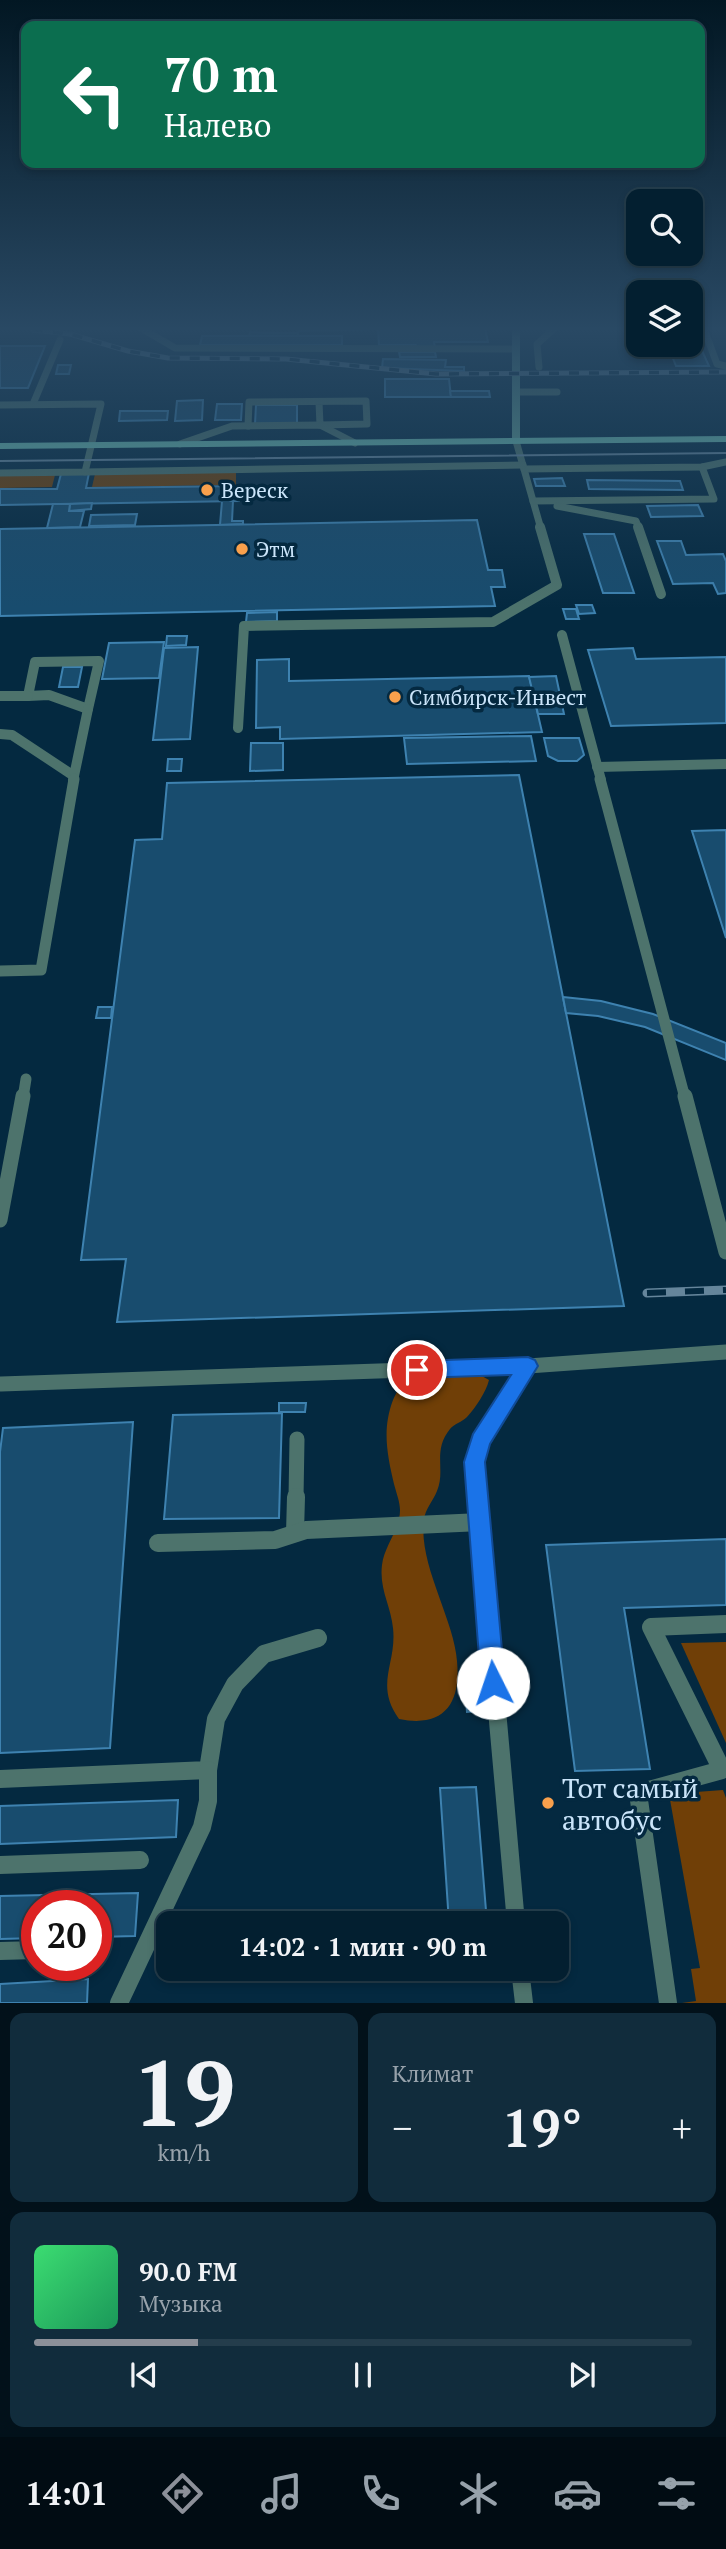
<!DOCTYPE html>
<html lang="ru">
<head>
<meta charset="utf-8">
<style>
	body { margin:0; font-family:"PT Serif",serif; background:#112c3c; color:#f1f3f6; height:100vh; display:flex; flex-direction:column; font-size:26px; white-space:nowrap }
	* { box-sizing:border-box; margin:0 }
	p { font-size:23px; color:#97a2ab }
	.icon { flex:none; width:38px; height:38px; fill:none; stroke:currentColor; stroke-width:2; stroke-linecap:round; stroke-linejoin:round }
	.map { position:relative; height:2003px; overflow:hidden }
	.details { display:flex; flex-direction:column; gap:10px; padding:10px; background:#02111a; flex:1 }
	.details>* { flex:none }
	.top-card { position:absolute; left:21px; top:21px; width:684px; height:147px; border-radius:14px; box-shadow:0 4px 10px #0003,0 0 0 2px #243d4c; background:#0b6e4f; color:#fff; overflow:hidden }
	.tools { position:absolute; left:626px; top:189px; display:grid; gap:14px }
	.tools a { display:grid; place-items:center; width:77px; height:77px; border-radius:14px; background:#031f30; box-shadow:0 4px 10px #0003,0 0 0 2px #243d4c; font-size:35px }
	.speed { position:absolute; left:21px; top:1890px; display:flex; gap:14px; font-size:35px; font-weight:700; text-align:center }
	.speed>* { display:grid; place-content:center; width:91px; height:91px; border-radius:50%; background:#031f30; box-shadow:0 4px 10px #0003,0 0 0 2px #243d4c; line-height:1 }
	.speed .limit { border:10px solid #d22; background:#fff; color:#111 }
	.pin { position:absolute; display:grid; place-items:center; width:60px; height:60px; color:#fff; margin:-30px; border:4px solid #fff; border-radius:50%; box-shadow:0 2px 7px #0007 }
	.me { position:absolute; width:77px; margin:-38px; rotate:356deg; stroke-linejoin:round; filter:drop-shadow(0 0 5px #0008) }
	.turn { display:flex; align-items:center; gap:24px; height:147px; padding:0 28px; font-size:32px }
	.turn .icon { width:91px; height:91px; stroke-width:2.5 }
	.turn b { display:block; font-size:49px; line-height:60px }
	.big { font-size:52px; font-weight:700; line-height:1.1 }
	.details .tile { flex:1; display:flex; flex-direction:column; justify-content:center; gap:10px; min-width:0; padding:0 24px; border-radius:14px; background:#112c3c }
	.details .dial { align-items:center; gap:0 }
	.dial b { font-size:91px; line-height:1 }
	.song { display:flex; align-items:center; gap:21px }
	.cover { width:84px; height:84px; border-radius:10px; background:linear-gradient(135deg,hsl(140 70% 55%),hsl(150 70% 35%)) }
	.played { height:7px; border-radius:4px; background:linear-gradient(90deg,#8c9099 25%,#243d4c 25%) }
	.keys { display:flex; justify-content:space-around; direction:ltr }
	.heat { display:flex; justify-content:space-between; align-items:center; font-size:38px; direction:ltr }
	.details .tiles { flex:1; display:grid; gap:10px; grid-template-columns:1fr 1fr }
	.tile:last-child { grid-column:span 2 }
	.trip { position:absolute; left:156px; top:1911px; width:413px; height:70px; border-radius:14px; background:#031f30; box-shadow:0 4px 10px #0003,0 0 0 2px #243d4c; font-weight:700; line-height:70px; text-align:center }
	.tab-bar { display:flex; height:112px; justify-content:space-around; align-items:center; background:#010c13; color:#97a2ab }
	.tab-bar .icon { width:49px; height:49px }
	.tab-bar .active { color:#8c9099 }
	.tab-bar b { font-size:32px; color:#f1f3f6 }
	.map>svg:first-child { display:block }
	.green { fill:#703f07 }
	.building { fill:#184c6e; stroke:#3e82b0; stroke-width:2 }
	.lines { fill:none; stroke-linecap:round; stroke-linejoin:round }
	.lane-far4 { stroke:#4d736c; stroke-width:7 }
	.lane-far3 { stroke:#4d736c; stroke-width:10 }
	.lane-far2 { stroke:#4d736c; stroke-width:11 }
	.lane-far1 { stroke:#4d736c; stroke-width:15 }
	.lane { stroke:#4d736c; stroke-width:18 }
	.secondary { fill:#609e93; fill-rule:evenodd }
	.primary { fill:#6ec0b1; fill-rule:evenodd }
	.tram { stroke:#65859b; stroke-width:2 }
	.rail-far1-casing { stroke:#65859b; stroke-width:5 }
	.rail-casing { stroke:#65859b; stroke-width:9 }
	.rail-far1 { stroke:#042940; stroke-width:3.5; stroke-dasharray:10; stroke-linecap:butt }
	.rail { stroke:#042940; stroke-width:6; stroke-dasharray:19; stroke-linecap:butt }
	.route { fill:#1a73e8; stroke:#114b97; stroke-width:2 }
	.poi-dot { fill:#f9a04c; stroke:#042940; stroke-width:2.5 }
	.labels { text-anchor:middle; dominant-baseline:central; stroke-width:7; stroke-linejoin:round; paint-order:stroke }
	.far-poi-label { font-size:21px; fill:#cbe5fa; stroke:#042940; text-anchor:start }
	.near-poi-label { font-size:28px; fill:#cbe5fa; stroke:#042940; text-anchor:start }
</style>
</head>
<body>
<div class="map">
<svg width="726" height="2003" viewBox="0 0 726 2003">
	<rect width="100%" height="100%" fill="#042940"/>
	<!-- green -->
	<g class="green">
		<path d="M236,472V485L92,487L95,474Z"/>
		<path d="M55,475L52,487L0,488V476Z"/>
		<path d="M412,1375H480L489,1380C486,1392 476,1407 467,1417C462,1422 454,1424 450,1429C432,1451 446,1470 437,1491C433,1501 425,1509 424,1520C418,1564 454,1619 457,1661C461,1704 444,1728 399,1719C374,1684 397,1664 393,1628C391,1606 379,1589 382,1565C384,1546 400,1530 400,1510C400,1502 396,1492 394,1484C387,1454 382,1429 393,1400C398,1390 401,1382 412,1375Z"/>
		<path d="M726,1642V1743L681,1643Z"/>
		<path d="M723,1790L726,1798V2003H682L696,2001L691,1969L700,1968L669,1794Z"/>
	</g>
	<!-- building -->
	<g class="building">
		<path d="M299,328H485L488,342H434L435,348H417L416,345H379L378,329L299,331Z"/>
		<path d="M250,332L273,333H298V336H249Z"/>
		<path d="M202,336H342V345H200Z"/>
		<path d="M691,342H698L709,366H676L672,356H679L675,347L669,345H691Z"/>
		<path d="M0,346H45L28,388H0Z"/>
		<path d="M399,352H435L436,357H400Z"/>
		<path d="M383,359L446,360L445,367H464V371L382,368Z"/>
		<path d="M58,365H71L69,374H56Z"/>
		<path d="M385,379H449L451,397H385Z"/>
		<path d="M450,391H489L490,397H451Z"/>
		<path d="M203,400L202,420L175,421L177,401Z"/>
		<path d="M217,404H242L241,420H215Z"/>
		<path d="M256,405H297V423L255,424Z"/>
		<path d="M120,411H168L167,420L119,421Z"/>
		<path d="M89,473L86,488L240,486L239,501L0,505V489H57L61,474Z"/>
		<path d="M562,478L565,486H536L534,479Z"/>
		<path d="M587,480L680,481L683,490L589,489Z"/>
		<path d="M222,501H233L232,521H243V524L220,525Z"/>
		<path d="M92,503L91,509L69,511L70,504Z"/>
		<path d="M53,504H70L69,511H84L80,527L47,528Z"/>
		<path d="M698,505L703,516L651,517L647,506Z"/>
		<path d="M137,514L135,525L89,526L91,515Z"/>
		<path d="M477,520L488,570H502L505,587H491L495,606L0,616V529Z"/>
		<path d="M584,534H614L634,593H603Z"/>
		<path d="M657,541H681L686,555L723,554L726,561V593L718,594L713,583L673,584Z"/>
		<path d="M576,605H592L595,613L579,614Z"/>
		<path d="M563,609H576L579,619H566Z"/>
		<path d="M277,612V621L246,622L247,613Z"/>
		<path d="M167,636H187L186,645L166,646Z"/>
		<path d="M164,642L159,678L102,679L109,643Z"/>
		<path d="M198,647L190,739L153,740L164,648Z"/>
		<path d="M633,648L636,659L726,657V723L611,726L588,650Z"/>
		<path d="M289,659V681L529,676L542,732L280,739V727L256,728L257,660Z"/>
		<path d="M63,667H82L78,687H59Z"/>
		<path d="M556,676L564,714H538L529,677Z"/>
		<path d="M531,736L536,761L407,764L404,738Z"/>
		<path d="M544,738H579L584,755L577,761H558L548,756Z"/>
		<path d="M251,743H283V770L250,771Z"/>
		<path d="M168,759H182L181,771H167Z"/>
		<path d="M519,775L624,1306L117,1322L126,1259L81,1260L135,840L162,839L167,783Z"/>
		<path d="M726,830V938L692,831Z"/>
		<path d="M563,997L601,1001L653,1014L726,1043V1060L645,1027L598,1016L566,1013Z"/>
		<path d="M98,1007H112L111,1018H96Z"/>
		<path d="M279,1403H306L305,1412H279Z"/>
		<path d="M282,1413L279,1518L164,1519L173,1415Z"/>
		<path d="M133,1422L110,1748L0,1753V1452L3,1428Z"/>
		<path d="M726,1539V1605L624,1608L650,1769L575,1771L546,1545Z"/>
		<path d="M479,1698L480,1711L467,1712L466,1699Z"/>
		<path d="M476,1787L487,1923H449L440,1788Z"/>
		<path d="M178,1800L176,1837L0,1844V1806Z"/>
		<path d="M138,1893L135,1936L96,1937V1906H37V1938L0,1939V1896Z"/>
		<path d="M452,1969H491L492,1977L453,1979Z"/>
		<path d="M88,1979L87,2003H0V1984Z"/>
	</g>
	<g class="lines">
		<!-- lane-far4 -->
		<g class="lane-far4">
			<path d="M141,328L175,348L516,349"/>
			<path d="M704,329L717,364L726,366"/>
			<path d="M539,367L537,344L555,328"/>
			<path d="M516,392H557"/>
			<path d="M33,404L60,340"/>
			<path d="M0,405L101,404L85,472L0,473"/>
			<path d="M248,426L249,402L366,401L367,424L320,425L319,402"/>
			<path d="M516,441L541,529"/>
			<path d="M180,444L232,426L320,425L355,443"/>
			<path d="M524,469L702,467L726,462"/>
			<path d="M85,472L523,465"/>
			<path d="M533,501L714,499L702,467"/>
			<path d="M557,506L636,521L639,529"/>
		</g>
		<!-- lane-far3 -->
		<g class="lane-far3">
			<path d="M638,527L661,594"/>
			<path d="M562,635L601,780"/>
			<path d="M99,661L88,709L49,695L28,696L35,662Z"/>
			<path d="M0,696H28"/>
			<path d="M238,728L244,626L493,622L557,585L540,527"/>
			<path d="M0,734L12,735L74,776L73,780"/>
			<path d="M597,767L726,764"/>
			<path d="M74,776L88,709"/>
		</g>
		<!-- lane-far2 -->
		<g class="lane-far2">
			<path d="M600,779L685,1098"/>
			<path d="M0,971L41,970L74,779"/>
			<path d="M23,1098L26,1079"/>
		</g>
		<!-- lane-far1 -->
		<g class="lane-far1">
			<path d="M685,1096L726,1252"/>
			<path d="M0,1220L23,1096"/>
			<path d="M1,1384L528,1366L726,1352"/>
			<path d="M296,1498L297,1439"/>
			<path d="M478,1498L475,1462L480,1441L528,1366"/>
		</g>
		<!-- lane -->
		<g class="lane">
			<path d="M478,1497L516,1923"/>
			<path d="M295,1533L296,1497"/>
			<path d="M158,1543L275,1540L306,1530L481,1522"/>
			<path d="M0,1779L208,1770L216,1719L235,1684L264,1654L318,1638"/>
			<path d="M0,1865L140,1860"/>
			<path d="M0,1951L37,1950"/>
			<path d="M520,1969L524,2003"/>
			<path d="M119,2003L202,1827L208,1801V1770"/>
			<path d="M668,2003L638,1793L722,1770L651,1627L726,1624"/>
		</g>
		<!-- secondary -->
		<path class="secondary" d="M512,328H520V441L516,444L512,441Z"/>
		<!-- primary -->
		<path class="primary" d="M726,436V442L0,449V443Z"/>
		<!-- tram -->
		<path class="tram" d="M0,461L726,453"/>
		<defs>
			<path id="rail-far1" d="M33,330L70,334L128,351L168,358L286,359L436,374L726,372"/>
			<path id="rail" d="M647,1293L726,1290"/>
		</defs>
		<!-- rail-far1 casing -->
		<use href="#rail-far1" class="rail-far1-casing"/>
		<!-- rail casing -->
		<use href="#rail" class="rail-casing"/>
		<!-- rail-far1 -->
		<use href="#rail-far1" class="rail-far1"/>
		<!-- rail -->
		<use href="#rail" class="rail"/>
	</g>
	<!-- sky -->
	<linearGradient id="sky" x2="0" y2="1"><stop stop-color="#021723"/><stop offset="0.54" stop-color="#294964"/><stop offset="1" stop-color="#294964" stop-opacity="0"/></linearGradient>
	<rect width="726" height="609" fill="url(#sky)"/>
	<!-- route -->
	<path class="route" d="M528,1357L535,1360L538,1366L490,1444L485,1462L505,1683L501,1691L493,1695L485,1691L481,1683L464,1462L473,1434L511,1375L417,1378L410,1376L407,1370L410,1363L417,1361Z"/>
	<!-- markers -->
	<g class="poi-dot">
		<circle cx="207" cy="490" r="7"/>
		<circle cx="242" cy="549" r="7"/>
		<circle cx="395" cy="697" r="7"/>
		<circle cx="548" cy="1803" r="7"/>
	</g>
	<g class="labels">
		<!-- far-poi labels -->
		<g class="far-poi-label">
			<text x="221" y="490">Вереск</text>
			<text x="256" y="549">Этм</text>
			<text x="409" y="697">Симбирск-Инвест</text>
		</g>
		<!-- near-poi labels -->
		<g class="near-poi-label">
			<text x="562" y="1787">Тот самый<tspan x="562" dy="32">автобус</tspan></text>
		</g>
	</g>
</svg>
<div class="tools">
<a><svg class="icon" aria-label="search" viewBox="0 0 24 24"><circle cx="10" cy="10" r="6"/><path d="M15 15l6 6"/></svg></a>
<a><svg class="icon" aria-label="layers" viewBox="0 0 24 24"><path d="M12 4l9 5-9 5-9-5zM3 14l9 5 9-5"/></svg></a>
</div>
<div class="speed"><div class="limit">20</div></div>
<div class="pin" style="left:417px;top:1370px;background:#d93025"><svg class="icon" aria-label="arrive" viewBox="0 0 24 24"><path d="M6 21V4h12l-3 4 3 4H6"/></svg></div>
<svg class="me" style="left:493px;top:1683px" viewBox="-20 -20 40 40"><circle r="19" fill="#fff"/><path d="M0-13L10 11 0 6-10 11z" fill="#1a73e8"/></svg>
<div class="trip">14:02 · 1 мин · 90 m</div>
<div class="top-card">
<div class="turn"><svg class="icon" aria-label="left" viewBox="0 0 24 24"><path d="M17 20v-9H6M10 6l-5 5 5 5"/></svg><div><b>70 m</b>Налево</div></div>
</div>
</div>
<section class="details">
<div class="tiles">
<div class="tile dial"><b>19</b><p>km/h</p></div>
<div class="tile"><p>Климат</p>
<div class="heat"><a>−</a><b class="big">19°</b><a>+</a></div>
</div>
<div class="tile">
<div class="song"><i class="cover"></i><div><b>90.0 FM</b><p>Музыка</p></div></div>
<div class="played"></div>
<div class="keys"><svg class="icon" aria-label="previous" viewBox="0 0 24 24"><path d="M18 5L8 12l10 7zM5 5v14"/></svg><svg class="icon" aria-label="pause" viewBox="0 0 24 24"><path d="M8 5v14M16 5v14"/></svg><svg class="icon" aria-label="next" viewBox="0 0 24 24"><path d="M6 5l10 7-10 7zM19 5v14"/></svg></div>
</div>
</div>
</section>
<nav class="tab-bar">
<b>14:01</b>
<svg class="icon active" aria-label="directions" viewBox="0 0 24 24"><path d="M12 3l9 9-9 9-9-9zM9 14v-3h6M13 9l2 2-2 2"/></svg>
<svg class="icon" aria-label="music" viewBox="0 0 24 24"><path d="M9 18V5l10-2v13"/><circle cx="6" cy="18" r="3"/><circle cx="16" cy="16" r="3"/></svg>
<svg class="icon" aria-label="phone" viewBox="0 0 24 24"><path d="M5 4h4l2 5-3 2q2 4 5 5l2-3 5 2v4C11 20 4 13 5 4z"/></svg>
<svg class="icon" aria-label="climate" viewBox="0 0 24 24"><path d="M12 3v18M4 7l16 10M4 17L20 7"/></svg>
<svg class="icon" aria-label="car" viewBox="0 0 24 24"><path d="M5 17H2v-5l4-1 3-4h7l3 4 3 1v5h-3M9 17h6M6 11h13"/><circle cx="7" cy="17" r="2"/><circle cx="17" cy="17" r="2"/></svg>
<svg class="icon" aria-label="filters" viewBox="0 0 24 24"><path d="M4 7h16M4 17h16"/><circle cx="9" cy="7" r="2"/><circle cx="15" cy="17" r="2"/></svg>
</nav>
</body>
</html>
